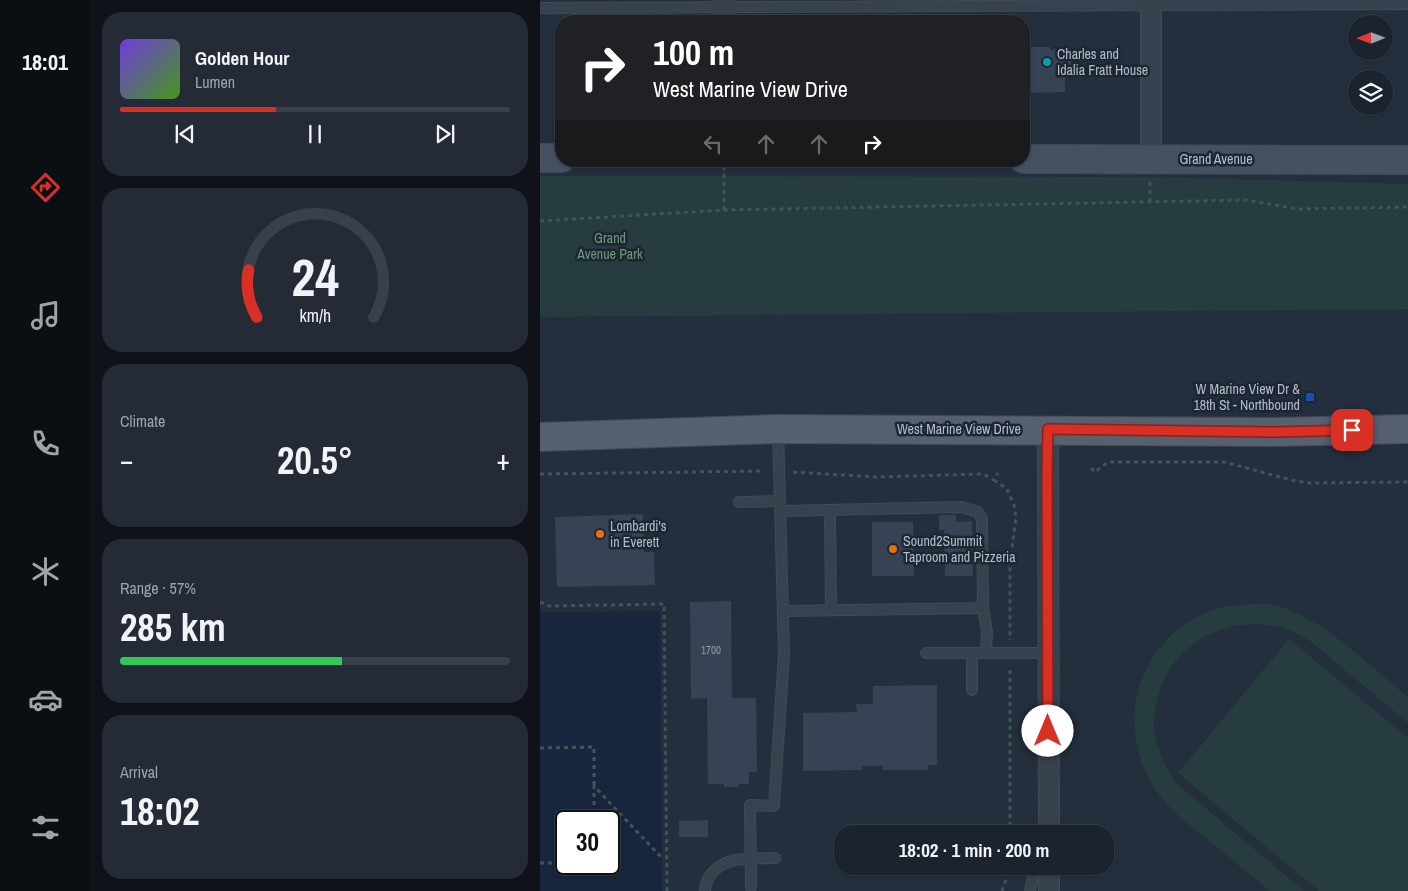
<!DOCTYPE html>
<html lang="en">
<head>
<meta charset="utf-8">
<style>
	body { margin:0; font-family:"Archivo Narrow",sans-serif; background:#242b36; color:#f1f3f6; height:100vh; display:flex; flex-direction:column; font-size:19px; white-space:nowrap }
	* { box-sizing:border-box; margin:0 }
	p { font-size:16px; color:#a0a4aa }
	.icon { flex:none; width:28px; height:28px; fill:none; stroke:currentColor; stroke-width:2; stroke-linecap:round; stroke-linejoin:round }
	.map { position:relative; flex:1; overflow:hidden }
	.drawer { display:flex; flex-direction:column; gap:12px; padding:12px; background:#0f1319; width:450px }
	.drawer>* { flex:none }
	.guide { position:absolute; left:15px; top:15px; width:475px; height:152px; border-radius:20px; box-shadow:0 1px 4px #0004,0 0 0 1px #39404a; background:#202124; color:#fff; overflow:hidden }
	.needle { width:32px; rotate:269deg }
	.fabs { position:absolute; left:808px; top:15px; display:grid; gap:10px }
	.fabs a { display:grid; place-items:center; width:45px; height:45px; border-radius:50%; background:#1b232e; box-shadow:0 1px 4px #0004,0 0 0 1px #39404a; font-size:25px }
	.speed { position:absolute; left:15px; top:810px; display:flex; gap:10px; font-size:25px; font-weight:700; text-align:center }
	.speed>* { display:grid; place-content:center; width:65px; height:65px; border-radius:50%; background:#1b232e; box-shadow:0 1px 4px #0004,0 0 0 1px #39404a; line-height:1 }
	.speed .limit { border:2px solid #111; border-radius:8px; background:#fff; color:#111 }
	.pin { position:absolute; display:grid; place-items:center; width:42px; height:42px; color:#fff; margin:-21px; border-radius:10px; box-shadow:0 2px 8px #0006 }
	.me { position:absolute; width:55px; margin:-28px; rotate:0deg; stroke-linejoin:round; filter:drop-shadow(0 0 4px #0008) }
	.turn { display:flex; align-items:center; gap:18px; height:105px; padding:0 15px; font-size:22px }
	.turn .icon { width:65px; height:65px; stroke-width:2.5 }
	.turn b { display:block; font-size:35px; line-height:42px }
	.lanes { display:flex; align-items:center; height:48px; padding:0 15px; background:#0003; justify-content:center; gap:25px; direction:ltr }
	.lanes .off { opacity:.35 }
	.big { font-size:38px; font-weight:700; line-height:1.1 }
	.drawer .widget { flex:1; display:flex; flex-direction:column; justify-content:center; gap:8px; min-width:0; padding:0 18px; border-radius:20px; background:#242b36 }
	.drawer .dial { align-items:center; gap:0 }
	.dial svg { height:130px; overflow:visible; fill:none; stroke:#39404a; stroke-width:7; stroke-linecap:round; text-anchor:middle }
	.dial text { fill:#f1f3f6; stroke:none }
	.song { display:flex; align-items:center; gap:15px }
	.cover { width:60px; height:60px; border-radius:8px; background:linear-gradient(135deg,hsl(260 70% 55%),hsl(100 70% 35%)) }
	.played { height:5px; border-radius:2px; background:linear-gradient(90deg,#d93025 40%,#39404a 40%) }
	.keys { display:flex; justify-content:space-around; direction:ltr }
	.heat { display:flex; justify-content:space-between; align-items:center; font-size:28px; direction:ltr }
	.charge { height:8px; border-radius:4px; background:linear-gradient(90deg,#34c759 57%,#39404a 0) }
	.trip { position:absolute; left:294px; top:825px; width:280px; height:50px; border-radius:20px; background:#1b232e; box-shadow:0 1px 4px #0004,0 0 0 1px #39404a; font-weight:700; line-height:50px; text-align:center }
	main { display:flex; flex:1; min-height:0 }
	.tab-bar { display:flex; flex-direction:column; width:90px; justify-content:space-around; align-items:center; background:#0b0e12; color:#a0a4aa }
	.tab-bar .icon { width:35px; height:35px }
	.tab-bar .on { color:#d93025 }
	.tab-bar b { font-size:22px; color:#f1f3f6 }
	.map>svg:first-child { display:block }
	.green { fill:#263c3f }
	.water { fill:#17263c; fill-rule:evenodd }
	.building { fill:#364354 }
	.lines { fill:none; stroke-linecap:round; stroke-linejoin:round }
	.lane-casing { stroke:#414a57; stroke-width:12 }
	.street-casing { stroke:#414a57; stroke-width:22 }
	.secondary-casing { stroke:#414a57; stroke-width:30 }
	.primary-casing { stroke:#414a57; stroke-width:30 }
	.path { stroke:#3f5557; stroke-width:3; stroke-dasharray:4 4; stroke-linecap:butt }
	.lane { stroke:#38414e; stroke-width:10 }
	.street { stroke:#38414e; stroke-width:20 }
	.secondary { stroke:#465061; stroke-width:28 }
	.primary { stroke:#56606e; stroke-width:28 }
	.route-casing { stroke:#8d1f18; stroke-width:12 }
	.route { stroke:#d93025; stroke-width:9 }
	.culture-dot { fill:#0f9aa8; stroke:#1d2633; stroke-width:2 }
	.transit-dot { fill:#1a4fb4; stroke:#1d2633; stroke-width:2 }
	.food-dot { fill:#e8710a; stroke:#1d2633; stroke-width:2 }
	.labels { text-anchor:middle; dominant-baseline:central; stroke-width:5; stroke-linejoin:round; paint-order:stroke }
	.number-label { font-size:11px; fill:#929caa }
	.poi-label { font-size:14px; fill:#b4bcc9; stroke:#1d2633; text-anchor:start }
	.street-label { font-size:14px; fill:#b4bcc9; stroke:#1d2633 }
	.park-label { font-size:14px; fill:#6b9a76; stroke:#1d2633 }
</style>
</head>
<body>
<main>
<nav class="tab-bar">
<b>18:01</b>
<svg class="icon on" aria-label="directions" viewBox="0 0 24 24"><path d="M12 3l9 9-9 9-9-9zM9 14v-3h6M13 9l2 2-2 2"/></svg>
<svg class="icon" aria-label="music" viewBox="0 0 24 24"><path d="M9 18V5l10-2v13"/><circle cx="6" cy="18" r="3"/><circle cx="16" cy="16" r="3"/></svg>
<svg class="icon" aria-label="phone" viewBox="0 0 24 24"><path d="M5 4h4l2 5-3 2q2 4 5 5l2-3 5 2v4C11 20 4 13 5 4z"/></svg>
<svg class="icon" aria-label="climate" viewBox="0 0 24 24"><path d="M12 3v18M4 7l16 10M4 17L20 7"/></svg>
<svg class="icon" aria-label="car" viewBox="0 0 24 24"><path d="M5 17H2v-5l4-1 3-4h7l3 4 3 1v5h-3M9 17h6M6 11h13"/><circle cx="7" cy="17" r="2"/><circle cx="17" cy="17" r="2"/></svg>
<svg class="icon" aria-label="filters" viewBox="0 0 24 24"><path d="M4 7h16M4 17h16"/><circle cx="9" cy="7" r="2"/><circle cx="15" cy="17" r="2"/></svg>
</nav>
<section class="drawer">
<div class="widget">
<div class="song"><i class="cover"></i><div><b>Golden Hour</b><p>Lumen</p></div></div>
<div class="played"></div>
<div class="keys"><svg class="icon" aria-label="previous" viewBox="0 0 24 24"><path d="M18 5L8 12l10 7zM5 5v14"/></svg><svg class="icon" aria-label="pause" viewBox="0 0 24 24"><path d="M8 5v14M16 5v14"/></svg><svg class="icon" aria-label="next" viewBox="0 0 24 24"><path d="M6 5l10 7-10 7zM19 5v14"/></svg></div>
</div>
<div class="widget dial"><svg viewBox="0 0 100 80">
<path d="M14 69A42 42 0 1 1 86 69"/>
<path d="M14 69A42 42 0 0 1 9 40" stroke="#d93025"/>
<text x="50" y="56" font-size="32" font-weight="700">24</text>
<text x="50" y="72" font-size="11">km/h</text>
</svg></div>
<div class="widget"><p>Climate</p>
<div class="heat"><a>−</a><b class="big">20.5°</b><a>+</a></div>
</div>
<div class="widget"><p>Range · 57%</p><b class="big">285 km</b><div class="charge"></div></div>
<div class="widget"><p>Arrival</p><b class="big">18:02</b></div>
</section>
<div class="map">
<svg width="868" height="891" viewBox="0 0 868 891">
	<rect width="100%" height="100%" fill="#242f3e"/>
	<!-- green -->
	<g class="green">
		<path d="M0,176L618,177L868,184V309L0,317Z"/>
		<path d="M711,604C720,604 730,604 738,606C784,619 831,667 868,697V723C846,704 823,685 801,667C785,653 768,636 748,630C694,611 633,640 618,696C615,706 613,719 614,730C618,751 625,768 638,785L764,891C756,891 737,891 730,891C726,890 722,884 718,881C705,870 691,859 677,847C653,828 626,809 610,781C575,717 601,638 670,611C683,606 697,605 711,604Z"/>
		<path d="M749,639L868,738V891H779L638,773Z"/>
	</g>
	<!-- water -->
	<path class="water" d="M0,610L4,612L120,611L122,891H0ZM26,821H69V864H26Z"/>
	<!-- building -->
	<g class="building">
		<path d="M490,47H510V50L531,49V70H525V92L484,93V55H490Z"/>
		<path d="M103,514L104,552H114L115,585L17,587L15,517Z"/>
		<path d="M399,515H416V522L432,521L433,576H405L404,530H399Z"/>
		<path d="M332,522H373L374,576H332Z"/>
		<path d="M191,601L192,698H216L217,772H209V784H198L199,787H184V784H168L167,698L151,699L150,602Z"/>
		<path d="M397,685V765H388V770H343V766H322V770L263,771V713L317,712L316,704H333V686Z"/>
		<path d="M168,820V837H139V821Z"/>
	</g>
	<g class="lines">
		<defs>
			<g id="lane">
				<path d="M0,8L868,4"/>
				<path d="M199,502L240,501"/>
				<path d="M241,511L421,507L438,512L442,519L443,608"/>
				<path d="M290,511L291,610"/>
				<path d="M243,611L443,608L447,632L446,653"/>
				<path d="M386,653H508"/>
				<path d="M432,653V690"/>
				<path d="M211,887L210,805L234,806L244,654L238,430"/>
				<path d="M165,891C165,884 168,878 172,873C187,855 214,859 235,858"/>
				<path d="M490,891L495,866"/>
			</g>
			<g id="street">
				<path d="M184,0V21"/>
				<path d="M611,0V159"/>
				<path d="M508,429L509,834"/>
				<path d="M509,866V891"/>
			</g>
			<g id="secondary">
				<path d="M0,158H21"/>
				<path d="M484,159L868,160"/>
			</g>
			<path id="primary" d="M0,437L238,429L736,432L868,429"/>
		</defs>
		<!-- lane casing -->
		<use href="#lane" class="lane-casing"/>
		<!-- street casing -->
		<use href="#street" class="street-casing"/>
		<!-- secondary casing -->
		<use href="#secondary" class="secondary-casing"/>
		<!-- primary casing -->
		<use href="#primary" class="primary-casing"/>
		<!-- path -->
		<g class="path">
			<path d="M610,202V180"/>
			<path d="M184,210V161"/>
			<path d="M0,221L184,210L706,200L757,209L868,207"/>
			<path d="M551,468L555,472L568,462H684L755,481L770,483L868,482"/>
			<path d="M253,472L336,477L443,474L454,480L458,473"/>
			<path d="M0,474L224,471"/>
			<path d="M454,480L467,489L474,505L476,518L470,563V640"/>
			<path d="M0,602L9,606L124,604L127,891"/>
			<path d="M0,748L54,747V786"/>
			<path d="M54,821V786L121,857"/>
			<path d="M470,834V666"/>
			<path d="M0,863H26"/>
			<path d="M462,891L467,877L468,866"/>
		</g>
		<!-- lane -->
		<use href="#lane" class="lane"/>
		<!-- street -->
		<use href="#street" class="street"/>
		<!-- secondary -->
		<use href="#secondary" class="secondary"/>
		<!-- primary -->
		<use href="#primary" class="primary"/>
	</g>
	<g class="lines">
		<defs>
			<path id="route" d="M508,731L507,473L508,429L736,432L812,430"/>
		</defs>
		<!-- route casing -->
		<use href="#route" class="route-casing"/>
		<!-- route -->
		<use href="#route" class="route"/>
	</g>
	<!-- markers -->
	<circle class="culture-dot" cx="507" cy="62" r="5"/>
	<rect class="transit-dot" x="765" y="392" width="10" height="10" rx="2.5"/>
	<g class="food-dot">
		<circle cx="60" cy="534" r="5"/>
		<circle cx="353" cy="549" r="5"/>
	</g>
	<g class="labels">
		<!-- number labels -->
		<g class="number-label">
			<text x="171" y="650">1700</text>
		</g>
		<!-- poi labels -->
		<g class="poi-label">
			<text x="517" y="54">Charles and<tspan x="517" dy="16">Idalia Fratt House</tspan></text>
			<text x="760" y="389" text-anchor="end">W Marine View Dr &amp;<tspan x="760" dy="16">18th St - Northbound</tspan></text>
			<text x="70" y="526">Lombardi's<tspan x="70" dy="16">in Everett</tspan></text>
			<text x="363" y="541">Sound2Summit<tspan x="363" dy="16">Taproom and Pizzeria</tspan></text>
		</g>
		<!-- street labels -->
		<g class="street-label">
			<text x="676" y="159">Grand Avenue</text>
			<text x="419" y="429">West Marine View Drive</text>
		</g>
		<!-- park labels -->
		<g class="park-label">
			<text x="70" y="238">Grand<tspan x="70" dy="16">Avenue Park</tspan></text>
		</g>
	</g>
</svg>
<div class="fabs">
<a><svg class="needle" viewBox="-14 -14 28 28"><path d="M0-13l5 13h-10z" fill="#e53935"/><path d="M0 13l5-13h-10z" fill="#a0a4aa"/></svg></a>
<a><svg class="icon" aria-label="layers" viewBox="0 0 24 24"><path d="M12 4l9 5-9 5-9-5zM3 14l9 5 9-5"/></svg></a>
</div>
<div class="speed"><div class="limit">30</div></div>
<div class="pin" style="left:812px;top:430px;background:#d93025"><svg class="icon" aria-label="arrive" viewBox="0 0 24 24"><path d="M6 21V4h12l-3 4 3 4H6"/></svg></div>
<svg class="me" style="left:508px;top:731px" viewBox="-20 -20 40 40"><circle r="19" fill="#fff"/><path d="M0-13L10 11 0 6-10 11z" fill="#d93025"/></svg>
<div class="trip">18:02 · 1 min · 200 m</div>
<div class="guide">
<div class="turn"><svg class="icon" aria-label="right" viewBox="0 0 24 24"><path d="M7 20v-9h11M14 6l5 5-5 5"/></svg><div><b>100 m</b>West Marine View Drive</div></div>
<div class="lanes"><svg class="icon off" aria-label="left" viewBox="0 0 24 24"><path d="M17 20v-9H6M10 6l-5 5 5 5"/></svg><svg class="icon off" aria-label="ahead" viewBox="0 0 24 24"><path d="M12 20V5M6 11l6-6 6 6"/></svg><svg class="icon off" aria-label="ahead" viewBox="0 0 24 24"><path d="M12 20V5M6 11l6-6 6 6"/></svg><svg class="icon" aria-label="right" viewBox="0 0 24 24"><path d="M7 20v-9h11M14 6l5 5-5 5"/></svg></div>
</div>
</div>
</main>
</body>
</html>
